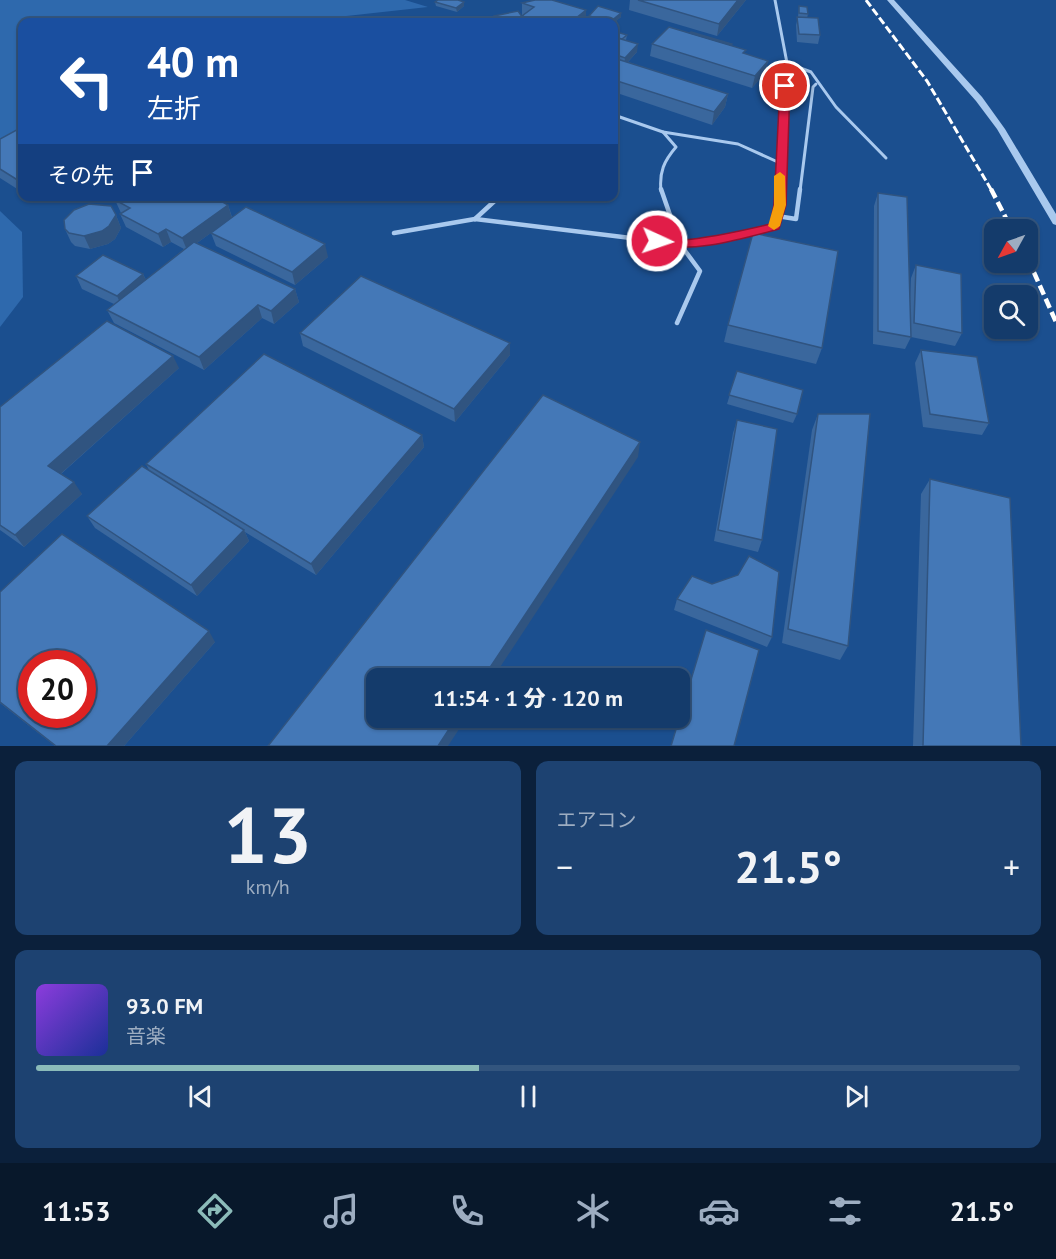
<!DOCTYPE html>
<html lang="ja">
<head>
<meta charset="utf-8">
<style>
	body { margin:0; font-family:"PT Sans","Noto Sans JP",sans-serif; background:#1d4271; color:#f1f3f6; height:100vh; display:flex; flex-direction:column; font-size:22px; white-space:nowrap }
	* { box-sizing:border-box; margin:0 }
	p { font-size:20px; color:#9dadc1 }
	.icon { flex:none; width:33px; height:33px; fill:none; stroke:currentColor; stroke-width:2; stroke-linecap:round; stroke-linejoin:round }
	.map { position:relative; height:746px; overflow:hidden }
	.drawer { display:flex; flex-direction:column; gap:15px; padding:15px; background:#0b203b; flex:1 }
	.drawer>* { flex:none }
	.guide { position:absolute; left:18px; top:18px; width:600px; height:183px; border-radius:12px; box-shadow:0 2px 4px #0004,0 0 0 2px #33557e; background:#1a4fa0; color:#fff; overflow:hidden }
	.needle { width:39px; rotate:230deg }
	.fabs { position:absolute; left:984px; top:219px; display:grid; gap:12px }
	.fabs a { display:grid; place-items:center; width:54px; height:54px; border-radius:12px; background:#143b6b; box-shadow:0 2px 4px #0004,0 0 0 2px #33557e; font-size:30px }
	.speed { position:absolute; left:18px; top:650px; display:flex; gap:12px; font-size:30px; font-weight:700; text-align:center }
	.speed>* { display:grid; place-content:center; width:78px; height:78px; border-radius:50%; background:#143b6b; box-shadow:0 2px 4px #0004,0 0 0 2px #33557e; line-height:1 }
	.speed .limit { border:9px solid #d22; background:#fff; color:#111 }
	.pin { position:absolute; display:grid; place-items:center; width:51px; height:51px; color:#fff; margin:-26px; border:3px solid #fff; border-radius:50%; box-shadow:0 2px 6px #0007 }
	.me { position:absolute; width:66px; margin:-33px; rotate:93deg; stroke-linejoin:round; filter:drop-shadow(0 0 4px #0008) }
	.turn { display:flex; align-items:center; gap:21px; height:126px; padding:0 30px; font-size:27px }
	.turn .icon { width:78px; height:78px; stroke-width:2.5 }
	.turn b { display:block; font-size:42px; line-height:51px }
	.then { display:flex; align-items:center; height:57px; padding:0 30px; background:#0003; gap:12px; font-size:22px }
	.big { font-size:45px; font-weight:800; line-height:1.1 }
	.drawer .tile { flex:1; display:flex; flex-direction:column; justify-content:center; gap:9px; min-width:0; padding:0 21px; border-radius:12px; background:#1d4271 }
	.drawer .dial { align-items:center; gap:0 }
	.dial b { font-size:78px; line-height:1 }
	.song { display:flex; align-items:center; gap:18px }
	.cover { width:72px; height:72px; border-radius:9px; background:linear-gradient(135deg,hsl(270 70% 55%),hsl(230 70% 35%)) }
	.played { height:6px; border-radius:3px; background:linear-gradient(90deg,#8bbbb9 45%,#33557e 45%) }
	.keys { display:flex; justify-content:space-around; direction:ltr }
	.heat { display:flex; justify-content:space-between; align-items:center; font-size:33px; direction:ltr }
	.drawer .tiles { flex:1; display:grid; gap:15px; grid-template-columns:1fr 1fr }
	.tile:last-child { grid-column:span 2 }
	.trip { position:absolute; left:366px; top:668px; width:324px; height:60px; border-radius:12px; background:#143b6b; box-shadow:0 2px 4px #0004,0 0 0 2px #33557e; font-weight:800; line-height:60px; text-align:center }
	.tabs { display:flex; height:96px; justify-content:space-around; align-items:center; background:#08182b; color:#9dadc1 }
	.tabs .icon { width:42px; height:42px }
	.tabs .current { color:#8bbbb9 }
	.tabs b { font-size:27px; color:#f1f3f6 }
	.map>svg:first-child { display:block }
	.green { fill:#2e69ad }
	.lines { fill:none; stroke-linecap:round; stroke-linejoin:round }
	.service-far1 { stroke:#a9c9ee; stroke-width:3 }
	.service { stroke:#a9c9ee; stroke-width:4.5 }
	.tertiary { fill:#a9c9ee; fill-rule:evenodd }
	.rail-far1 { stroke:#fff; stroke-width:3; stroke-dasharray:8 3; stroke-linecap:butt }
	.rail { stroke:#fff; stroke-width:4.5; stroke-dasharray:10 4.5; stroke-linecap:butt }
	.wall { fill:#3a679d }
	.shaded-wall { fill:#305480 }
	.building { fill:#4478b7; stroke:#305480; stroke-width:1.5; fill-rule:evenodd }
	.route { fill:#e11d48; stroke:#92132f; stroke-width:1.5 }
	.slow { fill:#f59e0b }
</style>
</head>
<body>
<div class="map">
<svg width="1056" height="746" viewBox="0 0 1056 746">
	<rect width="100%" height="100%" fill="#1b4f8f"/>
	<!-- green -->
	<g class="green">
		<path d="M0,0H405L428,7L292,22H22V143L0,154Z"/>
		<path d="M0,211L22,232L23,297L0,327Z"/>
	</g>
	<g class="lines">
		<!-- service-far1 -->
		<g class="service-far1">
			<path d="M775,0L787,63L782,109L780,191"/>
			<path d="M787,63L811,72L836,107L886,158"/>
			<path d="M614,115L663,132"/>
			<path d="M661,191C659,172 664,161 676,147L663,132L738,144L780,163"/>
			<path d="M800,191L813,87L816,84"/>
		</g>
		<!-- service -->
		<g class="service">
			<path d="M661,189L680,244L738,236L775,226L780,205V189"/>
			<path d="M777,216L796,219L800,189"/>
			<path d="M475,219L500,196"/>
			<path d="M394,233L475,219L680,244L700,271L677,323"/>
		</g>
		<!-- tertiary -->
		<path class="tertiary" d="M887,0H894L982,97L1005,129L1056,214V225L1053,224L997,129L976,101Z"/>
		<!-- rail-far1 -->
		<path class="rail-far1" d="M866,0L927,81L992,191"/>
		<!-- rail -->
		<g class="rail">
			<path d="M991,189L1012,230"/>
			<path d="M1028,259L1056,322"/>
		</g>
	</g>
	<!-- wall -->
	<g class="wall">
		<path d="M630,0H746L717,36L629,10Z"/>
		<path d="M435,2H464V6L457,12L436,6Z"/>
		<path d="M522,3L586,10V22H496L494,20V16L522,17L523,16L522,15Z"/>
		<path d="M799,6L808,14L807,18L820,35L818,44L797,42L796,25L798,17Z"/>
		<path d="M621,13V17L614,22H600L588,20L589,16Z"/>
		<path d="M627,35L626,40L637,52L628,62L728,94L725,107L712,125L614,92V36Z"/>
		<path d="M652,44L732,46L745,54L768,61L765,73L752,88L650,56Z"/>
		<path d="M22,127V192L0,178V139Z"/>
		<path d="M878,193L910,298L911,278L916,265L962,333L955,346L911,337L905,349L873,344L874,206Z"/>
		<path d="M110,196H212L228,205L232,217L328,257L295,285L216,246L211,233L215,230L197,243L295,289L299,302L274,324L262,318L204,370L114,323L107,310L114,304L82,289L76,276L143,274L146,280L184,249L171,242L163,247L126,227L120,214L121,213L115,200Z"/>
		<path d="M465,196H477L474,200Z"/>
		<path d="M116,215L121,228L115,239L108,244L90,249L75,246L71,242L65,229Z"/>
		<path d="M728,325L822,348L816,364L724,342Z"/>
		<path d="M300,333L510,355L455,422L303,346Z"/>
		<path d="M921,350L989,423L982,435L923,427L915,363Z"/>
		<path d="M179,368L61,474L82,494L24,547L0,530V407Z"/>
		<path d="M737,371L797,414L793,423L727,404Z"/>
		<path d="M818,414L848,646L840,660L782,643L812,430Z"/>
		<path d="M737,420L762,540L758,552L714,541L733,433Z"/>
		<path d="M422,435L424,447L316,575L245,532L249,541L197,596L95,528L87,516L149,470L146,464Z"/>
		<path d="M930,479L1021,746H913L921,494Z"/>
		<path d="M0,592L215,642L124,746H55L0,703Z"/>
		<path d="M677,599L772,637L767,647L674,610Z"/>
	</g>
	<!-- shaded-wall -->
	<g class="shaded-wall">
		<path d="M738,0H746L717,36L719,24Z"/>
		<path d="M464,2V6L457,12L456,8Z"/>
		<path d="M586,10V22H571Z"/>
		<path d="M621,13V17L614,23L611,22V21Z"/>
		<path d="M522,18V22H500Z"/>
		<path d="M638,44L637,52L624,66L625,58Z"/>
		<path d="M768,61L765,73L752,88L755,76Z"/>
		<path d="M728,94L725,107L712,125L714,112Z"/>
		<path d="M22,175V192L16,179Z"/>
		<path d="M228,205L232,218L187,250L182,238Z"/>
		<path d="M116,215L121,228L115,239L108,244L90,249L84,236Z"/>
		<path d="M166,229L171,242L163,247L158,234Z"/>
		<path d="M325,244L328,257L295,285L292,272Z"/>
		<path d="M143,274L149,287L123,309L117,296Z"/>
		<path d="M295,289L299,302L274,324L271,311Z"/>
		<path d="M258,305L262,318L204,370L199,357Z"/>
		<path d="M510,343V355L455,422L454,409Z"/>
		<path d="M173,356L179,368L56,478L48,466Z"/>
		<path d="M422,435L424,447L316,575L311,564Z"/>
		<path d="M640,442L638,457L493,678H483Z"/>
		<path d="M74,482L82,494L24,547L15,535Z"/>
		<path d="M244,530L249,541L197,596L191,585Z"/>
		<path d="M209,631L215,642L124,746H107Z"/>
		<path d="M457,717H467L448,746H438Z"/>
	</g>
	<!-- building -->
	<g class="building">
		<path d="M438,0H458L464,2L456,8L435,2Z"/>
		<path d="M535,0H552L586,10L571,22H542L522,16L534,7L522,3Z"/>
		<path d="M638,0H738L719,24Z"/>
		<path d="M598,6L621,13L611,21L589,16Z"/>
		<path d="M799,6L807,7L808,14L799,13Z"/>
		<path d="M518,11L523,18L499,22L494,16Z"/>
		<path d="M797,17L818,18L820,35L799,34Z"/>
		<path d="M669,27L746,50L743,53L768,61L755,76L652,44Z"/>
		<path d="M617,32L627,35L622,39L614,37Z"/>
		<path d="M691,32L732,44L731,45L690,33Z"/>
		<path d="M614,37L638,44L625,58L614,54Z"/>
		<path d="M614,58L728,94L714,112L614,80Z"/>
		<path d="M22,127V175L16,179L0,169V139Z"/>
		<path d="M878,193L907,197L911,337L878,331Z"/>
		<path d="M121,196H212L228,205L182,238L166,229L158,234L120,214L130,208L115,200Z"/>
		<path d="M89,204L111,206L116,215L109,226L102,231L84,236L69,233L65,229L64,220L74,210Z"/>
		<path d="M246,207L325,244L292,272L211,233Z"/>
		<path d="M753,233L838,251L822,348L728,325Z"/>
		<path d="M194,242L295,289L271,311L258,305L199,357L107,310Z"/>
		<path d="M103,255L143,274L117,296L76,276Z"/>
		<path d="M916,265L961,274L962,333L914,323Z"/>
		<path d="M361,276L510,343L454,409L300,333Z"/>
		<path d="M107,321L173,356L48,466L74,482L15,535L0,525V407Z"/>
		<path d="M921,350L977,357L989,423L930,414Z"/>
		<path d="M264,354L422,435L311,564L146,464Z"/>
		<path d="M737,371L803,390L797,414L729,395Z"/>
		<path d="M543,395L640,442L483,678H376V717H457L438,746H268Z"/>
		<path d="M818,414H870L848,646L788,629Z"/>
		<path d="M737,420L777,429L762,540L718,530Z"/>
		<path d="M142,466L244,530L191,585L87,516Z"/>
		<path d="M930,479L1010,498L1021,746H923Z"/>
		<path d="M62,534L209,631L107,746H56L0,702V592ZM32,663H82V714H32Z"/>
		<path d="M749,556L779,572L772,637L677,599L692,576L712,584L738,575Z"/>
		<path d="M706,630L759,650L734,746H671Z"/>
	</g>
	<!-- route -->
	<path class="route" d="M785,83L790,86L786,205L779,229C741,239 693,254 653,244V238C662,236 672,240 681,240C711,238 741,231 770,224L774,205L780,86Z"/>
	<!-- slow -->
	<path class="slow" d="M780,172L785,176L786,205L780,226L774,230L768,226L774,205V176Z"/>
</svg>
<div class="fabs">
<a><svg class="needle" viewBox="-14 -14 28 28"><path d="M0-13l5 13h-10z" fill="#e53935"/><path d="M0 13l5-13h-10z" fill="#9dadc1"/></svg></a>
<a><svg class="icon" aria-label="search" viewBox="0 0 24 24"><circle cx="10" cy="10" r="6"/><path d="M15 15l6 6"/></svg></a>
</div>
<div class="speed"><div class="limit">20</div></div>
<div class="pin" style="left:785px;top:86px;background:#d93025"><svg class="icon" aria-label="arrive" viewBox="0 0 24 24"><path d="M6 21V4h12l-3 4 3 4H6"/></svg></div>
<svg class="me" style="left:657px;top:241px" viewBox="-20 -20 40 40"><circle r="17" fill="#e11d48" stroke="#fff" stroke-width="3"/><path d="M0-11L8 9 0 5-8 9z" fill="#fff"/></svg>
<div class="trip">11:54 · 1 分 · 120 m</div>
<div class="guide">
<div class="turn"><svg class="icon" aria-label="left" viewBox="0 0 24 24"><path d="M17 20v-9H6M10 6l-5 5 5 5"/></svg><div><b>40 m</b>左折</div></div>
<div class="then">その先<svg class="icon" aria-label="arrive" viewBox="0 0 24 24"><path d="M6 21V4h12l-3 4 3 4H6"/></svg></div>
</div>
</div>
<section class="drawer">
<div class="tiles">
<div class="tile dial"><b>13</b><p>km/h</p></div>
<div class="tile"><p>エアコン</p>
<div class="heat"><a>−</a><b class="big">21.5°</b><a>+</a></div>
</div>
<div class="tile">
<div class="song"><i class="cover"></i><div><b>93.0 FM</b><p>音楽</p></div></div>
<div class="played"></div>
<div class="keys"><svg class="icon" aria-label="previous" viewBox="0 0 24 24"><path d="M18 5L8 12l10 7zM5 5v14"/></svg><svg class="icon" aria-label="pause" viewBox="0 0 24 24"><path d="M8 5v14M16 5v14"/></svg><svg class="icon" aria-label="next" viewBox="0 0 24 24"><path d="M6 5l10 7-10 7zM19 5v14"/></svg></div>
</div>
</div>
</section>
<nav class="tabs">
<b>11:53</b>
<svg class="icon current" aria-label="directions" viewBox="0 0 24 24"><path d="M12 3l9 9-9 9-9-9zM9 14v-3h6M13 9l2 2-2 2"/></svg>
<svg class="icon" aria-label="music" viewBox="0 0 24 24"><path d="M9 18V5l10-2v13"/><circle cx="6" cy="18" r="3"/><circle cx="16" cy="16" r="3"/></svg>
<svg class="icon" aria-label="phone" viewBox="0 0 24 24"><path d="M5 4h4l2 5-3 2q2 4 5 5l2-3 5 2v4C11 20 4 13 5 4z"/></svg>
<svg class="icon" aria-label="climate" viewBox="0 0 24 24"><path d="M12 3v18M4 7l16 10M4 17L20 7"/></svg>
<svg class="icon" aria-label="car" viewBox="0 0 24 24"><path d="M5 17H2v-5l4-1 3-4h7l3 4 3 1v5h-3M9 17h6M6 11h13"/><circle cx="7" cy="17" r="2"/><circle cx="17" cy="17" r="2"/></svg>
<svg class="icon" aria-label="filters" viewBox="0 0 24 24"><path d="M4 7h16M4 17h16"/><circle cx="9" cy="7" r="2"/><circle cx="15" cy="17" r="2"/></svg>
<b>21.5°</b>
</nav>
</body>
</html>
